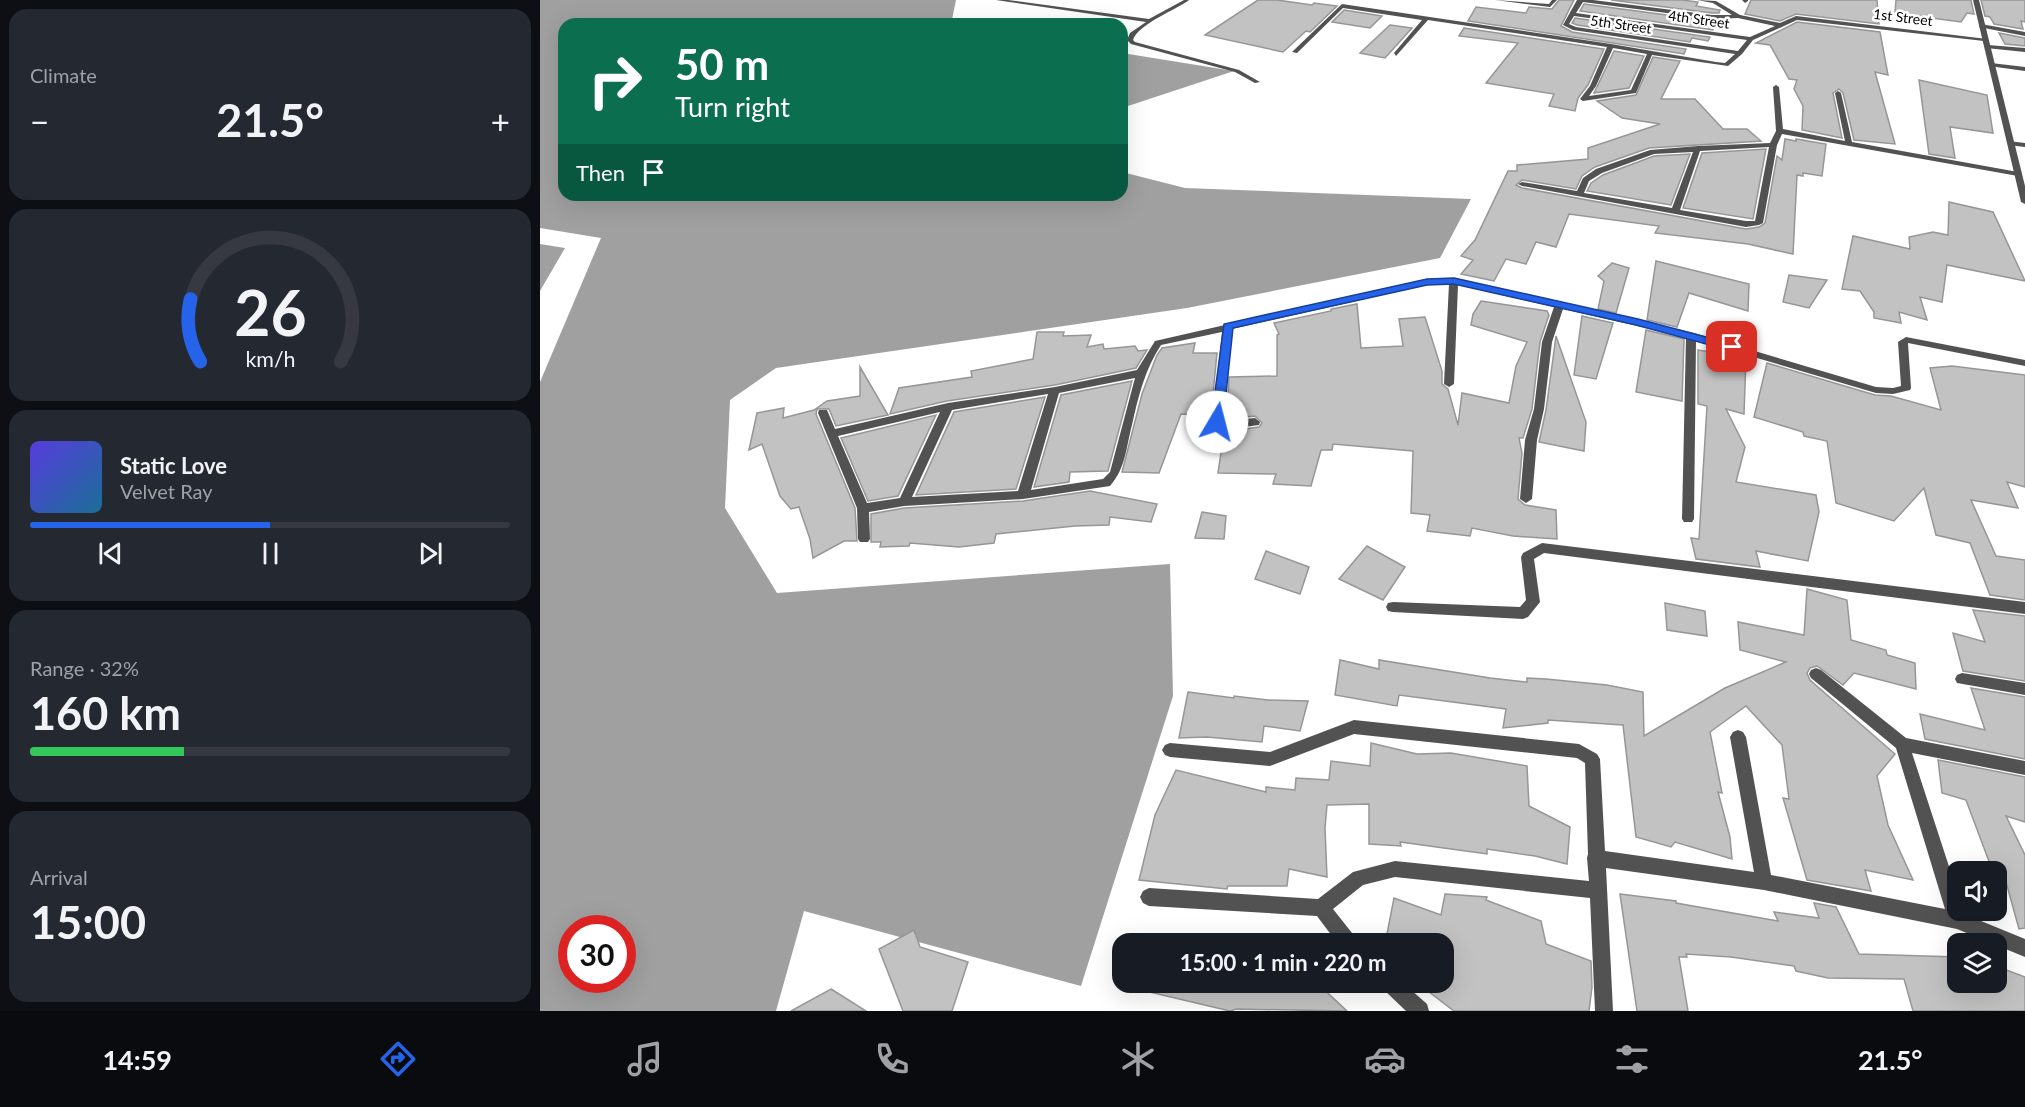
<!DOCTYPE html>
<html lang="en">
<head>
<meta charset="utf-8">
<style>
	body { margin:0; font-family:Lato,sans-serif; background:#242831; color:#f1f3f6; height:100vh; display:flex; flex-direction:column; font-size:22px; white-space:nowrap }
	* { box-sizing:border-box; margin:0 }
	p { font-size:20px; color:#9ea1a6 }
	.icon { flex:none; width:33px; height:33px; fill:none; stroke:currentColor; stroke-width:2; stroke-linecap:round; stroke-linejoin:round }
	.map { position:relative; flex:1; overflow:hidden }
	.sheet { display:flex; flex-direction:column; gap:9px; padding:9px; background:#0d0f14; width:540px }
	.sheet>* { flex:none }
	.hud { position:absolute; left:18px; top:18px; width:570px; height:183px; border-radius:18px; box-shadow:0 6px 24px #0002; background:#0b6e4f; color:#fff; overflow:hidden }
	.controls { position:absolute; left:1407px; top:861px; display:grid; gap:12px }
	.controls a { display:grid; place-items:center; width:60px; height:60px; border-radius:12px; background:#171b24; box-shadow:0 6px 24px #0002; font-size:30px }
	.speed { position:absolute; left:18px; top:915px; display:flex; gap:12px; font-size:30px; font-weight:700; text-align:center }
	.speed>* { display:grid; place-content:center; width:78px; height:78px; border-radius:50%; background:#171b24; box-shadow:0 6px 24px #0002; line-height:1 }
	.speed .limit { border:9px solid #d22; background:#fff; color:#111 }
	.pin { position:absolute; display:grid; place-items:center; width:51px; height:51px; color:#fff; margin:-26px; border-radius:12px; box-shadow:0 3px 9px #0006 }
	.me { position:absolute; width:66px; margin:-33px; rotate:8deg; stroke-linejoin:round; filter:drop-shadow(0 0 4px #0008) }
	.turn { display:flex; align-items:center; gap:21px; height:126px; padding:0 18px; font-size:27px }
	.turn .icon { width:78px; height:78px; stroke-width:2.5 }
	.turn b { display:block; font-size:42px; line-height:51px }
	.then { display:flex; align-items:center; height:57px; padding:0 18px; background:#0003; gap:12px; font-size:22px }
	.big { font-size:45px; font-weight:700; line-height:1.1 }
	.sheet .tile { flex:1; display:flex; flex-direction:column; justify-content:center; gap:9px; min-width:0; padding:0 21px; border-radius:18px; background:#242831 }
	.sheet .dial { align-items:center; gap:0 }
	.dial svg { height:156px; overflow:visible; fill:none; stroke:#363941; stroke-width:7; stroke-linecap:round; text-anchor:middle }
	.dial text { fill:#f1f3f6; stroke:none }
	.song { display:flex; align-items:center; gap:18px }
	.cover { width:72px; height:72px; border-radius:9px; background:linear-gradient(135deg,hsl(250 70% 55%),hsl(200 70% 35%)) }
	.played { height:6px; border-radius:3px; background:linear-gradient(90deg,#2563eb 50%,#363941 50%) }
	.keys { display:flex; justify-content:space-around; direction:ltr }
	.heat { display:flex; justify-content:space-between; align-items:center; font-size:33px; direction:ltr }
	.charge { height:9px; border-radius:4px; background:linear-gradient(90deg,#34c759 32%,#363941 0) }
	.trip { position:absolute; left:572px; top:933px; width:342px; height:60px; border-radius:18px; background:#171b24; box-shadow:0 6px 24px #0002; font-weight:700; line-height:60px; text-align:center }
	.dock { display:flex; height:96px; justify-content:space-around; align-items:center; background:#090b0e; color:#9ea1a6 }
	.dock .icon { width:42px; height:42px }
	.dock .selected { color:#2563eb }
	.dock b { font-size:27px; color:#f1f3f6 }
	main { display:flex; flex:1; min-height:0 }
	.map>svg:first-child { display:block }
	.water { fill:#a0a0a0; fill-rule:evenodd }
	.building { fill:#c2c2c2; stroke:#969696; stroke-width:1.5 }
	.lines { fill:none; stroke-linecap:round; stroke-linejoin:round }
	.service { fill:#525252; fill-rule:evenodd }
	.minor { fill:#525252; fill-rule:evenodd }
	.tertiary { fill:#525252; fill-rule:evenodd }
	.route { fill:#2563eb; stroke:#184099; stroke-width:1.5 }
	.labels { text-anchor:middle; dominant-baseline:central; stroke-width:5; stroke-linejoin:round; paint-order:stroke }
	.far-street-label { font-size:14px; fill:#000; stroke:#fff }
</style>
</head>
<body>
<main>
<section class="sheet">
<div class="tile"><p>Climate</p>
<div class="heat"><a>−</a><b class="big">21.5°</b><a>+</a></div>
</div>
<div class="tile dial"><svg viewBox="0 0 100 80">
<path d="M14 69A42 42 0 1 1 86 69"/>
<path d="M14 69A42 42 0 0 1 9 37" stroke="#2563eb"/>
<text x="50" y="56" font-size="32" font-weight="700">26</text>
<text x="50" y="72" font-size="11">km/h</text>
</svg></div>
<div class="tile">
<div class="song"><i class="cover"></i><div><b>Static Love</b><p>Velvet Ray</p></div></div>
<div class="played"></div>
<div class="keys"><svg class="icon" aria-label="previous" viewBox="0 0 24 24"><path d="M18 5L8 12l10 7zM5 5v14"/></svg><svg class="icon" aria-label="pause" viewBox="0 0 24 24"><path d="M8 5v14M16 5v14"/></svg><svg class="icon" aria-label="next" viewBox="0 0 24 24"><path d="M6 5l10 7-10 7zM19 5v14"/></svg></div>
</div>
<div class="tile"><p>Range · 32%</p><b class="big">160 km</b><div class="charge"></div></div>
<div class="tile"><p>Arrival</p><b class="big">15:00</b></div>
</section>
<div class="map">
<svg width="1485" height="1011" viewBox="0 0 1485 1011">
	<rect width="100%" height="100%" fill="#fff"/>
	<!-- water -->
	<g class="water">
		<path d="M0,0H416L411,24H24V195H582V172L645,188L931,199L900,258L647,308L236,368L190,400L185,508L237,593L630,564L633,696L541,986L264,911L236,1011H0V382L61,238L0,228ZM32,928H82V980H32Z"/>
		<path d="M582,53L694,71L582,108Z"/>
		<path d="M0,244L25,248L0,291Z"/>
	</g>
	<!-- building -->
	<g class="building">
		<path d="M718,0H737L772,5L774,3L797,6L770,32L766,31L743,52L665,35Z"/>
		<path d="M1019,0H1034L1021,26L1032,32L1146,49L1144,54L928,21L936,7L986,13L989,7L1012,9Z"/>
		<path d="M1071,0H1142L1158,2L1156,6L1180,10L1179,13H1172Z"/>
		<path d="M1211,0H1337L1339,24L1256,14L1240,21L1205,14Z"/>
		<path d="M1356,0H1431L1434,14L1427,13L1421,22L1355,13Z"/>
		<path d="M1441,0H1485V22L1481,21L1483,29L1454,24L1450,17L1445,16Z"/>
		<path d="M1044,4L1172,21H1176L1173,30L1040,11Z"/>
		<path d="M804,10L842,16L830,28L792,22Z"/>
		<path d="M1035,18L1170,37L1168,41L1152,38L1150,42L1037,25L1032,23Z"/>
		<path d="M1257,22L1340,32L1348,75L1335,72L1355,144L1314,140L1303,93L1299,89L1293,93L1302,138L1262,130L1263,106L1254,89L1257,80L1249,79L1230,45L1216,43Z"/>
		<path d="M850,25L872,28L845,58L820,53Z"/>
		<path d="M924,28L1064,49L1048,85L1038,98L1035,111L1009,106L1014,94L946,83L978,43L919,36Z"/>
		<path d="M1459,33L1485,38V46L1465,44Z"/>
		<path d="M1074,51L1104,56L1089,88L1054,93Z"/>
		<path d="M1113,57L1140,61L1121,99H1155L1183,129H1207L1221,141L1109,148L1055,167L1042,176L1036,189L982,180L976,185L982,188L1206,229L1219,227L1225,223L1237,156L1242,160L1245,139L1256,141V139L1286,144L1282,176L1263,173V176L1257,175L1253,254L1208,244L1115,233L1119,226L1029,214L1016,247L996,242L986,264L966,259L954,281L921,274L933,260L921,256L935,240L968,171H977V165L1048,159V148L1120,124L1082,118L1057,101L1096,95Z"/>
		<path d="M1379,80L1447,95L1453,133L1410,127L1415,158L1389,154Z"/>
		<path d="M1226,149L1213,219L1143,208L1162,153Z"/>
		<path d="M1150,154L1131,205L1047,191L1051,183L1063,175L1114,156Z"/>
		<path d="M1409,202L1453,212L1485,281L1407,265L1402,302L1380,297L1387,320L1359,312L1361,323L1334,318V312L1320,291L1302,289L1313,236L1370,249L1369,237L1393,232L1408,235Z"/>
		<path d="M1116,261L1209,284L1208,311L1149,293L1137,327L1107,320Z"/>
		<path d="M1072,263L1089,268L1076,313L1058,309L1064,281L1058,276Z"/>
		<path d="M1249,275L1287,280L1269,308L1243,302Z"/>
		<path d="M941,301L1007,311L1009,315L1000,342L992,409L983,438H979L982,453L978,499L985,505L1016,510L1017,539L973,536L932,528L930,536L887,531L890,515L871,513L873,451L793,444L792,450H781L771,486L733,484L736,474L678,473L684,432L719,427L722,423L715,416L687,419L689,377L737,376V335L739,334L734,323L791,311V309L817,304L821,348L863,346L859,319L885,317L902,371V384L908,389L918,425L922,393L969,403L976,366L987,342L931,325L933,314Z"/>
		<path d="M1042,316L1073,323L1056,379L1034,375Z"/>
		<path d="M1106,330L1144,339L1142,401L1096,392Z"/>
		<path d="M497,332H524L523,336L551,335L547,347L563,344L564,349L595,346L598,351L607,350L596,368L515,385L407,401L350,414L359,388L432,377L431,371L493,359Z"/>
		<path d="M1016,336L1046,422L1044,451L999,442L1006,410Z"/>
		<path d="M655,343L653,353H677L671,415L641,414L619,473L582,472L602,394L617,355L622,348Z"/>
		<path d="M1158,350L1206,358L1204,414L1186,409L1205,447L1196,482L1276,495L1279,512L1268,561L1216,551L1220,567L1156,559L1151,538L1159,539L1167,406L1158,404Z"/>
		<path d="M1227,363L1335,395L1351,396L1401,410L1390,368L1412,366L1485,375V487L1467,482L1478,508L1431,500L1456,556L1485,560V600L1450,595L1430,543L1396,535L1384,488L1354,521L1296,503L1287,441L1264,436L1263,432L1214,417Z"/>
		<path d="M320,367L348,415L296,426L289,409H277L276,414L315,508L317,541H304L273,558L270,539L259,507L251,509L240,496L222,444L209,450L217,413L244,408L243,418L274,410L287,401L320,396Z"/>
		<path d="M592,381L568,471L530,472L529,482L494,487L521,395Z"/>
		<path d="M505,397L476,489L376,495L414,412Z"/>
		<path d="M396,415L358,496L328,501L301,438Z"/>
		<path d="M550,491L617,504L611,522L570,517L569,525L535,526L456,534L454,543L419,547L370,543L369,546L340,547L341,542H331V514L364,508L483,501Z"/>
		<path d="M662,512L686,516L684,539L655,538Z"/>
		<path d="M827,546L865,567L843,600L799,579Z"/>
		<path d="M726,551L769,567L760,594L715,579Z"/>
		<path d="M1267,589L1307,600L1311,640L1346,650L1347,655L1375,663L1376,689L1314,673L1303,685L1277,666L1270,668L1267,673L1270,680L1355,754L1337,776L1348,825L1373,880L1325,870L1331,891L1267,880L1243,798L1249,799L1242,745L1206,706L1170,732L1182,793L1178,792L1190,837L1192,859L1135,842L1131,847L1096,837L1083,725L1008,720V723L963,728L966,709L859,695L857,706L795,695L800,660L839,669V660L950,678L987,682V678L1006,679L1067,685L1103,692L1104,736L1185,688L1246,662L1200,650L1198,622L1264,635Z"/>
		<path d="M1125,603L1165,611L1167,636L1127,630Z"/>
		<path d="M1433,610L1485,616V681L1423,671L1413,633L1445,642Z"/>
		<path d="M1431,688L1485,697V759L1385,739L1380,714L1445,730Z"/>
		<path d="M648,692L694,698V696L728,700L768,701L760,731L724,726L722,742L667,737L639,738Z"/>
		<path d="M831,743L877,754L911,753L987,766L989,806L1030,827L1027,864L995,856L947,849V854L860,842L861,846L829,844V804L787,805L785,828L787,877L749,869L747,886H688L687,889L599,880L615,815L636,770L726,792V787L755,790L756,778L789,780L791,761L830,766Z"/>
		<path d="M1398,760L1485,777V822L1466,816L1485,855V928L1479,929L1466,882L1456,879V872H1453L1426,800L1402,793Z"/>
		<path d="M905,894L947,897L946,900L1001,921L1006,944L1051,961L1052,987L1049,1011H914L876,982H903V944H845L854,898L901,915Z"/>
		<path d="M1080,894L1136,901V903L1238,921L1234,912L1279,918L1274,903L1296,907L1319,954L1418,957V982H1456V966L1485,977V1011H1373L1364,979L1288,978L1256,971L1254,966L1191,957L1146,954L1147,957H1139L1148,1011H1097Z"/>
		<path d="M374,930L380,947L428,962L412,1011H363L339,949Z"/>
		<path d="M606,982H776L807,1011L696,1009L690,1011L605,991Z"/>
		<path d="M291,989L326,1011H251Z"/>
	</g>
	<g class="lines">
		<!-- service -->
		<g class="service">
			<path d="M456,0H468L609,19L644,0H649C636,10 598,24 593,40L595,42L699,70L720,82L715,83L695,72L591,44L587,40L590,33L606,22Z"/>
			<path d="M955,0L1009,4L1012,0H1017L1010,7Z"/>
		</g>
		<!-- minor -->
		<g class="minor">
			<path d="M1037,0H1053L1172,15H1192L1173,3L1157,0L1176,1L1200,15L1240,23L1256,16L1447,39L1444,41L1257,20L1213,40L1202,54L1188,66L1112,55L1096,93L1043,101L1040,99L1050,86L1067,47L888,20L856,56L854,53L882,20L803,8L757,53L752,52L802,4L1071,44L1176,62L1185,63L1195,54L1033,30L1023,25ZM1043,2L1172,19L1198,18L1235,26L1210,37L1036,13ZM1034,16L1207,40L1198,51L1036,27L1029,24ZM1073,48L1107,54L1091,90L1049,96L1056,86Z"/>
			<path d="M1202,0H1208V1L1205,3Z"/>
			<path d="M1441,24L1485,32V36L1439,27Z"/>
			<path d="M1448,45L1485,48V52L1446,48Z"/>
			<path d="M1451,63L1485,67V71L1449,66V64Z"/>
			<path d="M1236,85L1239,87L1243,129L1305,141L1295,93L1298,91L1301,93L1312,142L1478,172L1482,174L1478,176L1242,134L1237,145L1223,223L1219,225L1206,227L982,186L978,184L982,182L1037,191L1043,178L1056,169L1110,150L1158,146L1230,143L1236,131L1233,87ZM1229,147L1215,221H1206L1140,210L1160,151ZM1153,152L1132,208L1044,193L1049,181L1062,173L1114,154Z"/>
			<path d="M1468,141L1485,143V147L1468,145Z"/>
			<path d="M914,278L1154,333L1336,387L1353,388L1361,386L1358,342L1366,337L1485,360V366L1368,343L1371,388L1370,390L1353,394L1336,393L1156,340L1154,519L1152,522H1144L1142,519L1146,337L1023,309L1012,342L1004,409L997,440L992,499L986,503L980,499L985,440L994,409L1002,342L1014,307L918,285L914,384L909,387L904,384L909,284L887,285L692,329L682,422L715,418L720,422L719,425L679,430L675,429L672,422L682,332L621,345C605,369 598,397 592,425C586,447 586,468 570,486L483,499L364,506L329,512L330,539L328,542H320L318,539L317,508L278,413L279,410H287L295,429L408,403L515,387L597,370L615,341L887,279ZM595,378L570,472L563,479L491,490L519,393ZM508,394L478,491L372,497L412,410ZM400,412L360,498L327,503L298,436Z"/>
			<path d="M1002,543L1485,602V614L1004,553L994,559L1000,602L988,617L983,619L853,612L848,611L846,607L848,603L853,602L980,607L986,600L981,557L983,553Z"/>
			<path d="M1276,668L1281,670L1366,738L1485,761V775L1372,753L1418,894V910H1423L1424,914L1485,939V957L1417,929L1224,890L1066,868L1073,1011H1055L1050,898L855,877L823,885L793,909L816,938L819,944H798L777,916L609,906L603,903L600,897L603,891L609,888L778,899L813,872L855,861L1049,881L1047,858L1048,854L1045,763L1037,758L814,734L730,766L630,757L625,755L622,750L625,745L630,743L730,752L814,720L1039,744L1057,754L1060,759L1065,851L1214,872L1190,737L1193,732L1198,730L1203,732L1206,737L1231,875L1405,909L1356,748L1271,678L1269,674L1271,670Z"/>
			<path d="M1422,673L1485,683V695L1417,683L1415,679L1417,675Z"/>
			<path d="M839,982H862L887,1004L889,1011H866L842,988Z"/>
		</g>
		<!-- tertiary -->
		<path class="tertiary" d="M1433,0H1439L1485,186V204L1481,202Z"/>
	</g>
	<!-- route -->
	<path class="route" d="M914,278L1098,319L1196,345L1197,347L1192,351L1096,325L914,284L887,285L693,328L683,422L677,426L671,422L684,324L887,279Z"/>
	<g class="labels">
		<!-- far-street labels -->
		<g class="far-street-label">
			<text transform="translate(1363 17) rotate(7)">1st Street</text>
			<text transform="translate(1159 19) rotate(8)">4th Street</text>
			<text transform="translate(1081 24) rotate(8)">5th Street</text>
		</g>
	</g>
</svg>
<div class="controls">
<a><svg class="icon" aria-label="sound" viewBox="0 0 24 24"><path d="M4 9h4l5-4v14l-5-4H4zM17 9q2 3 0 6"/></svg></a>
<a><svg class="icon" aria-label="layers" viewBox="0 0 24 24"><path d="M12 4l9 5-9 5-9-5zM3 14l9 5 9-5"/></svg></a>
</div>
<div class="speed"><div class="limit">30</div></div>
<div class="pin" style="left:1192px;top:347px;background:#d93025"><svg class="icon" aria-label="arrive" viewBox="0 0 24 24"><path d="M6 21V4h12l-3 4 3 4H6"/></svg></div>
<svg class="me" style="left:677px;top:422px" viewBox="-20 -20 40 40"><circle r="19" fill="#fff"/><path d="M0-13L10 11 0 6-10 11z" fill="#2563eb"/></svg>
<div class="trip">15:00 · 1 min · 220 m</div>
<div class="hud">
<div class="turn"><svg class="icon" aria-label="right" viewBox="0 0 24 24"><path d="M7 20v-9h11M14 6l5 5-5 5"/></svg><div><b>50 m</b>Turn right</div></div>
<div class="then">Then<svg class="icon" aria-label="arrive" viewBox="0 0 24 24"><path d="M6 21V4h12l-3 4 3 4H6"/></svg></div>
</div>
</div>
</main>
<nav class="dock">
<b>14:59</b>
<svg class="icon selected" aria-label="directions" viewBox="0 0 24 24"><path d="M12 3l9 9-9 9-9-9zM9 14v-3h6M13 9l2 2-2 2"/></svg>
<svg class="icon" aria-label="music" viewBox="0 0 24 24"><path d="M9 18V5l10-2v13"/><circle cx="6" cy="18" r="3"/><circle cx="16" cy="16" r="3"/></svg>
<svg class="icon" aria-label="phone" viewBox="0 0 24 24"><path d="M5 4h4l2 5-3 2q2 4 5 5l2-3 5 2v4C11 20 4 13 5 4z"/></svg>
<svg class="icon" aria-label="climate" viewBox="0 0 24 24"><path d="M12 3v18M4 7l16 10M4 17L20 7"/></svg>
<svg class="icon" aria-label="car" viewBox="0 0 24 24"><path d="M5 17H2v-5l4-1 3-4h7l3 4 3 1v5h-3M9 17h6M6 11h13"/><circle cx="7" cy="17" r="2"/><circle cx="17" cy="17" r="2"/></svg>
<svg class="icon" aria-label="filters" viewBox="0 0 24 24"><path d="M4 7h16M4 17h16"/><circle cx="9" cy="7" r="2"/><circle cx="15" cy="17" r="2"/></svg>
<b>21.5°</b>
</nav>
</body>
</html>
